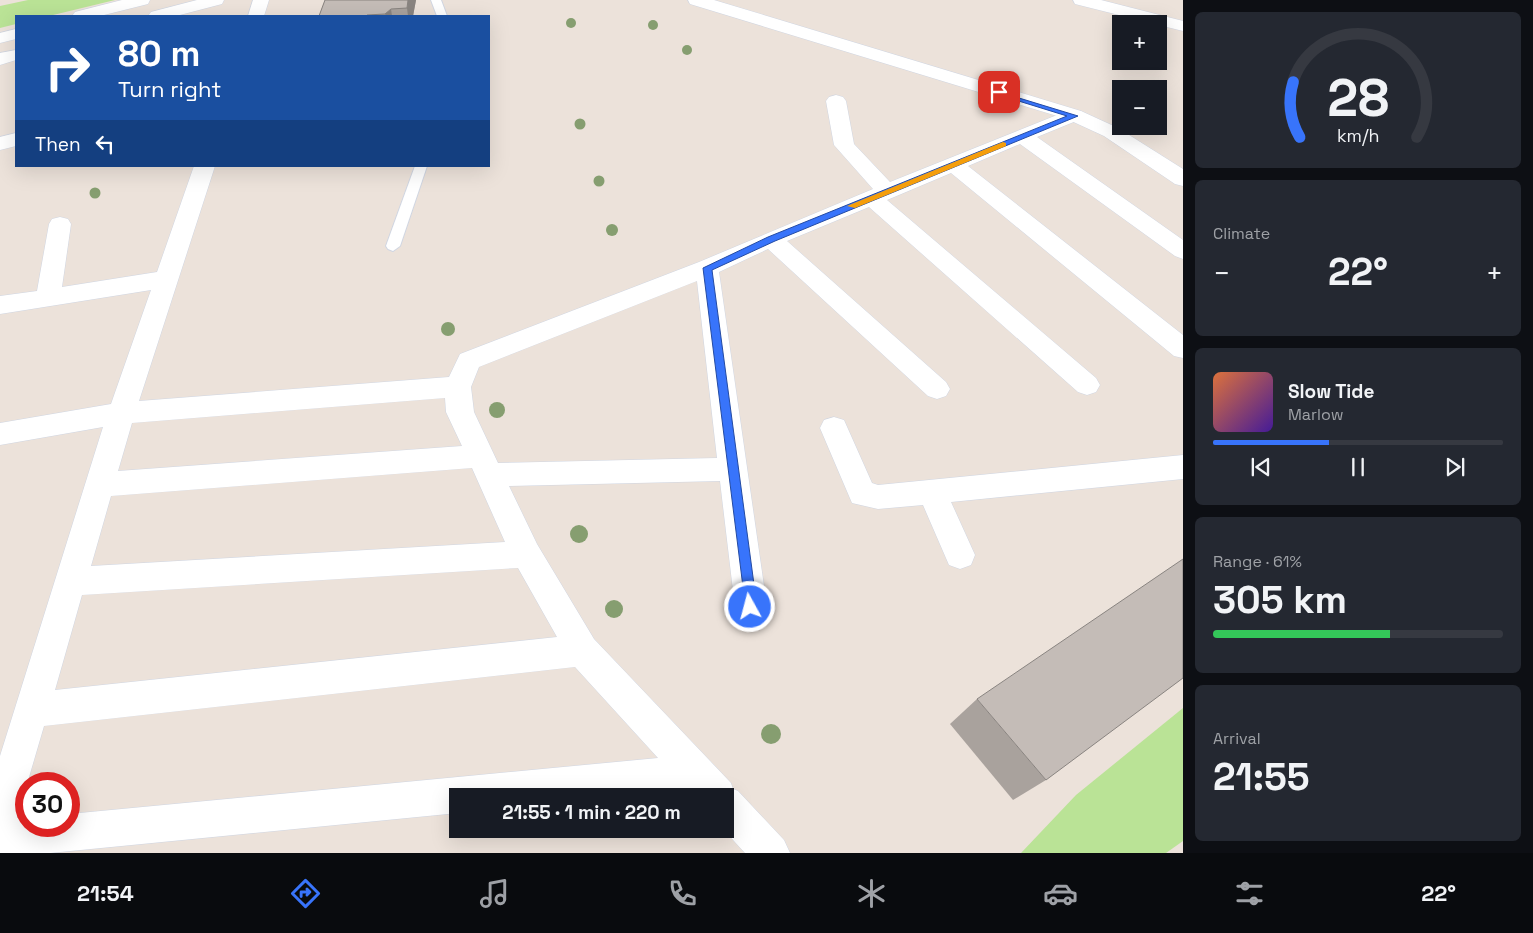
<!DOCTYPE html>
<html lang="en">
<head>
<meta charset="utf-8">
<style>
	body { margin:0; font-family:"Space Grotesk",sans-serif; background:#242831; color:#f1f3f6; height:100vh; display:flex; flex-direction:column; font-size:19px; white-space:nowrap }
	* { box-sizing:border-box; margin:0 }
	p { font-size:16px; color:#9ea1a6 }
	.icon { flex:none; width:28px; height:28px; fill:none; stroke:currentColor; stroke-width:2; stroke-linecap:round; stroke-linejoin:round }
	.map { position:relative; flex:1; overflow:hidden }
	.drawer { display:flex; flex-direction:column; gap:12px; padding:12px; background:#0d0f14; width:350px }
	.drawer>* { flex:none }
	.hud { position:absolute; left:15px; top:15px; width:475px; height:152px; border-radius:0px; box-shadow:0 5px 20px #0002; background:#1a4fa0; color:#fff; overflow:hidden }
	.tools { position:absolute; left:1112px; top:15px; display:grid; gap:10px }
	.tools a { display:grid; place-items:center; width:55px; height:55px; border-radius:0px; background:#171b24; box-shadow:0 5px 20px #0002; font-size:25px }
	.speed { position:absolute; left:15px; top:772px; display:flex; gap:10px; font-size:25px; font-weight:700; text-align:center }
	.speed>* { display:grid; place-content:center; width:65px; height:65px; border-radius:50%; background:#171b24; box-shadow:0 5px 20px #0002; line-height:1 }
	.speed .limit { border:8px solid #d22; background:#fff; color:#111 }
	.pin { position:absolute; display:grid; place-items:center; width:42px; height:42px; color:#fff; margin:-21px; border-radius:10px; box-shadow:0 2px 8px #0006 }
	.me { position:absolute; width:55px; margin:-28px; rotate:353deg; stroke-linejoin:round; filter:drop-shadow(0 0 4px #0008) }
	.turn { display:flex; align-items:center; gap:18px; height:105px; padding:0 20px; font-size:22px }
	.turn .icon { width:65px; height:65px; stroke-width:2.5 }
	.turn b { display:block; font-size:35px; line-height:42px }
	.then { display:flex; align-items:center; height:48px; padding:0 20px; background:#0003; gap:10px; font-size:19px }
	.big { font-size:38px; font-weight:800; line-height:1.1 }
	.drawer .card { flex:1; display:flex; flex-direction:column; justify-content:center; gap:8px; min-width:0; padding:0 18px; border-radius:8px; background:#242831 }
	.drawer .dial { align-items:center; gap:0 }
	.dial svg { height:130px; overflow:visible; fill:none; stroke:#363941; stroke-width:7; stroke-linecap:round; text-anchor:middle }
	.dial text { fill:#f1f3f6; stroke:none }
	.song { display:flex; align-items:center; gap:15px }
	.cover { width:60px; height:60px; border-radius:8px; background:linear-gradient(135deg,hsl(20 70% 55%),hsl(260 70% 35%)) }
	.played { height:5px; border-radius:2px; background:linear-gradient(90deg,#3874fb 40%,#363941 40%) }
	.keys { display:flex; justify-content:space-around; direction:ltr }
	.heat { display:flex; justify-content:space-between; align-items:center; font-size:28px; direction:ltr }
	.charge { height:8px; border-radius:4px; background:linear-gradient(90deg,#34c759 61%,#363941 0) }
	.trip { position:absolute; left:449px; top:788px; width:285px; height:50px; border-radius:0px; background:#171b24; box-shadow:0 5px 20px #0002; font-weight:800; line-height:50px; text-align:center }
	.dock { display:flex; height:80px; justify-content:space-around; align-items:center; background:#090b0e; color:#9ea1a6 }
	.dock .icon { width:35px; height:35px }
	.dock .current { color:#3874fb }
	.dock b { font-size:22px; color:#f1f3f6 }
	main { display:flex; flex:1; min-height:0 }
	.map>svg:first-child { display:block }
	.green { fill:#bae396 }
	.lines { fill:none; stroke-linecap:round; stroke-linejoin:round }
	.lane-casing { stroke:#d0d6e2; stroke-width:2 }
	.street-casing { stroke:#d0d6e2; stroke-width:1 }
	.secondary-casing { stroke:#d0d6e2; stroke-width:1 }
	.lane { fill:#fff; fill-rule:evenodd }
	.street { fill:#fff; fill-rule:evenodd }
	.secondary { fill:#fff; fill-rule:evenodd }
	.tree { fill:#869e70 }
	.wall { fill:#a9a29d }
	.shaded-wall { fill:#898480 }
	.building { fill:#c4bcb7; stroke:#898480 }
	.route { fill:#3874fb; stroke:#244ba3 }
	.slow { fill:#f59e0b }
</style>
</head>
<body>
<main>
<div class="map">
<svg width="1183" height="853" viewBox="0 0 1183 853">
	<rect width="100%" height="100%" fill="#ece2da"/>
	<!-- green -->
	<g class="green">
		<path d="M28,0H115L49,16H16V24L0,28V6Z"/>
		<path d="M1183,708V841L1166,853H1021L1076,795Z"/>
	</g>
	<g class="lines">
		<defs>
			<g id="lane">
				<path d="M431,0H441L447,16H437Z"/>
				<path d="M415,166H427L400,246L393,251L388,249L386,246Z"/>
			</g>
			<g id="street">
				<path d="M253,0H269L264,16H248Z"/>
				<path d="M1073,0H1101L1183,21V31L1075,4Z"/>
				<path d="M836,95L843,97L846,101L854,144L890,182L1067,111H1081L1084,115L1081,119L1037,137L1183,240V259L1175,256L1020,144L968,166L1183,335V358L1174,356L951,173L887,200L1096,378L1100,385L1096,392L1087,395L1078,392L869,207L787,241L946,382L950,389L946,396L937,399L928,396L768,249L719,272L767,607L762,618L751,622L740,618L735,607L720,481L509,486L537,544L594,639L731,783L733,789L738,791L784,840L790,853H745L723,829H725V796H693L688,791L632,796H458V813L50,853H0V756L103,427L0,445V423L111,404L151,290L0,314V296L37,291L49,224L52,219L60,217L68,219L71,224L62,287L157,272L194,166H215L139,401L449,377L460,354L699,262L873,189L834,145L826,101L829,97ZM697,281L717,458L498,463L474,412L471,387L479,367ZM445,398L446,412L462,446L118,471L132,423ZM472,468L505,542L91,566L111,496ZM518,568L557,637L55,690L82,595ZM575,667L658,758L69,814V826H26V818H17L44,726Z"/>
				<path d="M16,133V146L0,150V137Z"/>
				<path d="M834,417L844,420L872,483L878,485L1183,455V479L951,502L975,555L971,565L960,569L949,565L923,505L878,509L852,503L820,428L824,420Z"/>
			</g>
			<g id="secondary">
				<path d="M122,0H150L148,4L100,16H72L75,12Z"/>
				<path d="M197,0H224L222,4L176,16H148L151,12Z"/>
				<path d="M688,0H714L1081,111L1118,128L1183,169V186L1175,184L1104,136L1067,119L690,4Z"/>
				<path d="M16,29V39L0,43V33Z"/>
				<path d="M16,50V60L0,65V53Z"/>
			</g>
		</defs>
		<!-- lane casing -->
		<use href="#lane" class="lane-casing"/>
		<!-- street casing -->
		<use href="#street" class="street-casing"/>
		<!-- secondary casing -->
		<use href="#secondary" class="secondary-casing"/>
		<!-- lane -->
		<use href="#lane" class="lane"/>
		<!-- street -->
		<use href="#street" class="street"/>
		<!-- secondary -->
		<use href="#secondary" class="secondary"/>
	</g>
	<!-- trees -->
	<g class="tree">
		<circle cx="571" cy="23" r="5"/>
		<circle cx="653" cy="25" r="5"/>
		<circle cx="687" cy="50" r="5"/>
		<circle cx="580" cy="124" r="5.5"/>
		<circle cx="599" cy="181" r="5.5"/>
		<circle cx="95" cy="193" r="5.5"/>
		<circle cx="612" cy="230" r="6"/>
		<circle cx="448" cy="329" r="7"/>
		<circle cx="497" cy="410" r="8"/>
		<circle cx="579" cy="534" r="9"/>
		<circle cx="614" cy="609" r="9"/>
		<circle cx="771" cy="734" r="10"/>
	</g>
	<!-- wall -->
	<g class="wall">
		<path d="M325,0H416L413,16H319Z"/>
		<path d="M977,699L1046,780L1013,800L950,724Z"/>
	</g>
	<!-- shaded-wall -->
	<g class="shaded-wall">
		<path d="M408,0H416L413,16H408L407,8Z"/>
		<path d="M391,9L392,16H386L385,14Z"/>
	</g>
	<!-- building -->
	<g class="building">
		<path d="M325,0H408L407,8L391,9L385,14L367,15L366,16H319Z"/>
		<path d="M1183,559V678L1046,780L977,699Z"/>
	</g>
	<!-- route -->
	<path class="route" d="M996,91L1078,116L775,241L712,270L757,607L755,611L750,613L746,611L703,268L768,237L1067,116L996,94Z"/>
	<!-- slow -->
	<path class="slow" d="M1003,142L1006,143V146L855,208L847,206Z"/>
</svg>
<div class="tools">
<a>+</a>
<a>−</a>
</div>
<div class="speed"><div class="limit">30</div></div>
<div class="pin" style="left:999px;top:92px;background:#d93025"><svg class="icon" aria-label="arrive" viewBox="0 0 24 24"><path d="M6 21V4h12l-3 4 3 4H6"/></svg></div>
<svg class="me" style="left:750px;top:607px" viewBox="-20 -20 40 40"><circle r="17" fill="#3874fb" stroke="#fff" stroke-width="3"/><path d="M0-11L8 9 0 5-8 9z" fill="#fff"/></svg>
<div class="trip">21:55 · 1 min · 220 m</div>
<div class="hud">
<div class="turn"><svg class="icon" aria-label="right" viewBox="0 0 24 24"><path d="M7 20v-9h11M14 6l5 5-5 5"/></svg><div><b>80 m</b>Turn right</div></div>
<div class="then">Then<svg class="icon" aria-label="left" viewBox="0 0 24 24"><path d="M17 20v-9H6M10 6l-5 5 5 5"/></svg></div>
</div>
</div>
<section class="drawer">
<div class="card dial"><svg viewBox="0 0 100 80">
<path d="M14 69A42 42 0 1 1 86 69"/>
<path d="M14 69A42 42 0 0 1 10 35" stroke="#3874fb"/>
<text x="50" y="56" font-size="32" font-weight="700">28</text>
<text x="50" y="72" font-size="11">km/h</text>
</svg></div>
<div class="card"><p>Climate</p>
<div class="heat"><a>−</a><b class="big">22°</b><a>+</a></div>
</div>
<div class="card">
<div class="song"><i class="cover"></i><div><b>Slow Tide</b><p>Marlow</p></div></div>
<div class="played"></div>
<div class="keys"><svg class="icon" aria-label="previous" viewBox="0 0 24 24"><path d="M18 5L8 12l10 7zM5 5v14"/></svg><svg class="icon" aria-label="pause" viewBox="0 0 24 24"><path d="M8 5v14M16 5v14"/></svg><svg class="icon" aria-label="next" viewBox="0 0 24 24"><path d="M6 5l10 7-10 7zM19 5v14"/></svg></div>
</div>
<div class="card"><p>Range · 61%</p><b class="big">305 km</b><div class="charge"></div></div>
<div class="card"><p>Arrival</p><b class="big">21:55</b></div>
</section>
</main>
<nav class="dock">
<b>21:54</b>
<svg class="icon current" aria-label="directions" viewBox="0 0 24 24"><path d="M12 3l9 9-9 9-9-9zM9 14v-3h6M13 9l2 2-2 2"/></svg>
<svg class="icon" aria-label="music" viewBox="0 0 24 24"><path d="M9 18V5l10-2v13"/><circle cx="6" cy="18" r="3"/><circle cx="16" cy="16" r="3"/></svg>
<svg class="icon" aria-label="phone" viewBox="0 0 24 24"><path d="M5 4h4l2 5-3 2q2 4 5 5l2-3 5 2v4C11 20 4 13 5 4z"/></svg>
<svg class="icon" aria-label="climate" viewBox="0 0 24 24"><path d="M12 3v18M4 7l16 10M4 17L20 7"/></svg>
<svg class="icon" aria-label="car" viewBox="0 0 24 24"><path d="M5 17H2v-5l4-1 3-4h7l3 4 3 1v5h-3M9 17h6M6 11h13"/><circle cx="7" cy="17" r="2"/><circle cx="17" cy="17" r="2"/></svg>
<svg class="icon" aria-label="filters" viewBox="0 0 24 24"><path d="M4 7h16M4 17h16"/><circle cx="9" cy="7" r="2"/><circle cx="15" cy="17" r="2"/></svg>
<b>22°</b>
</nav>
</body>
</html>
